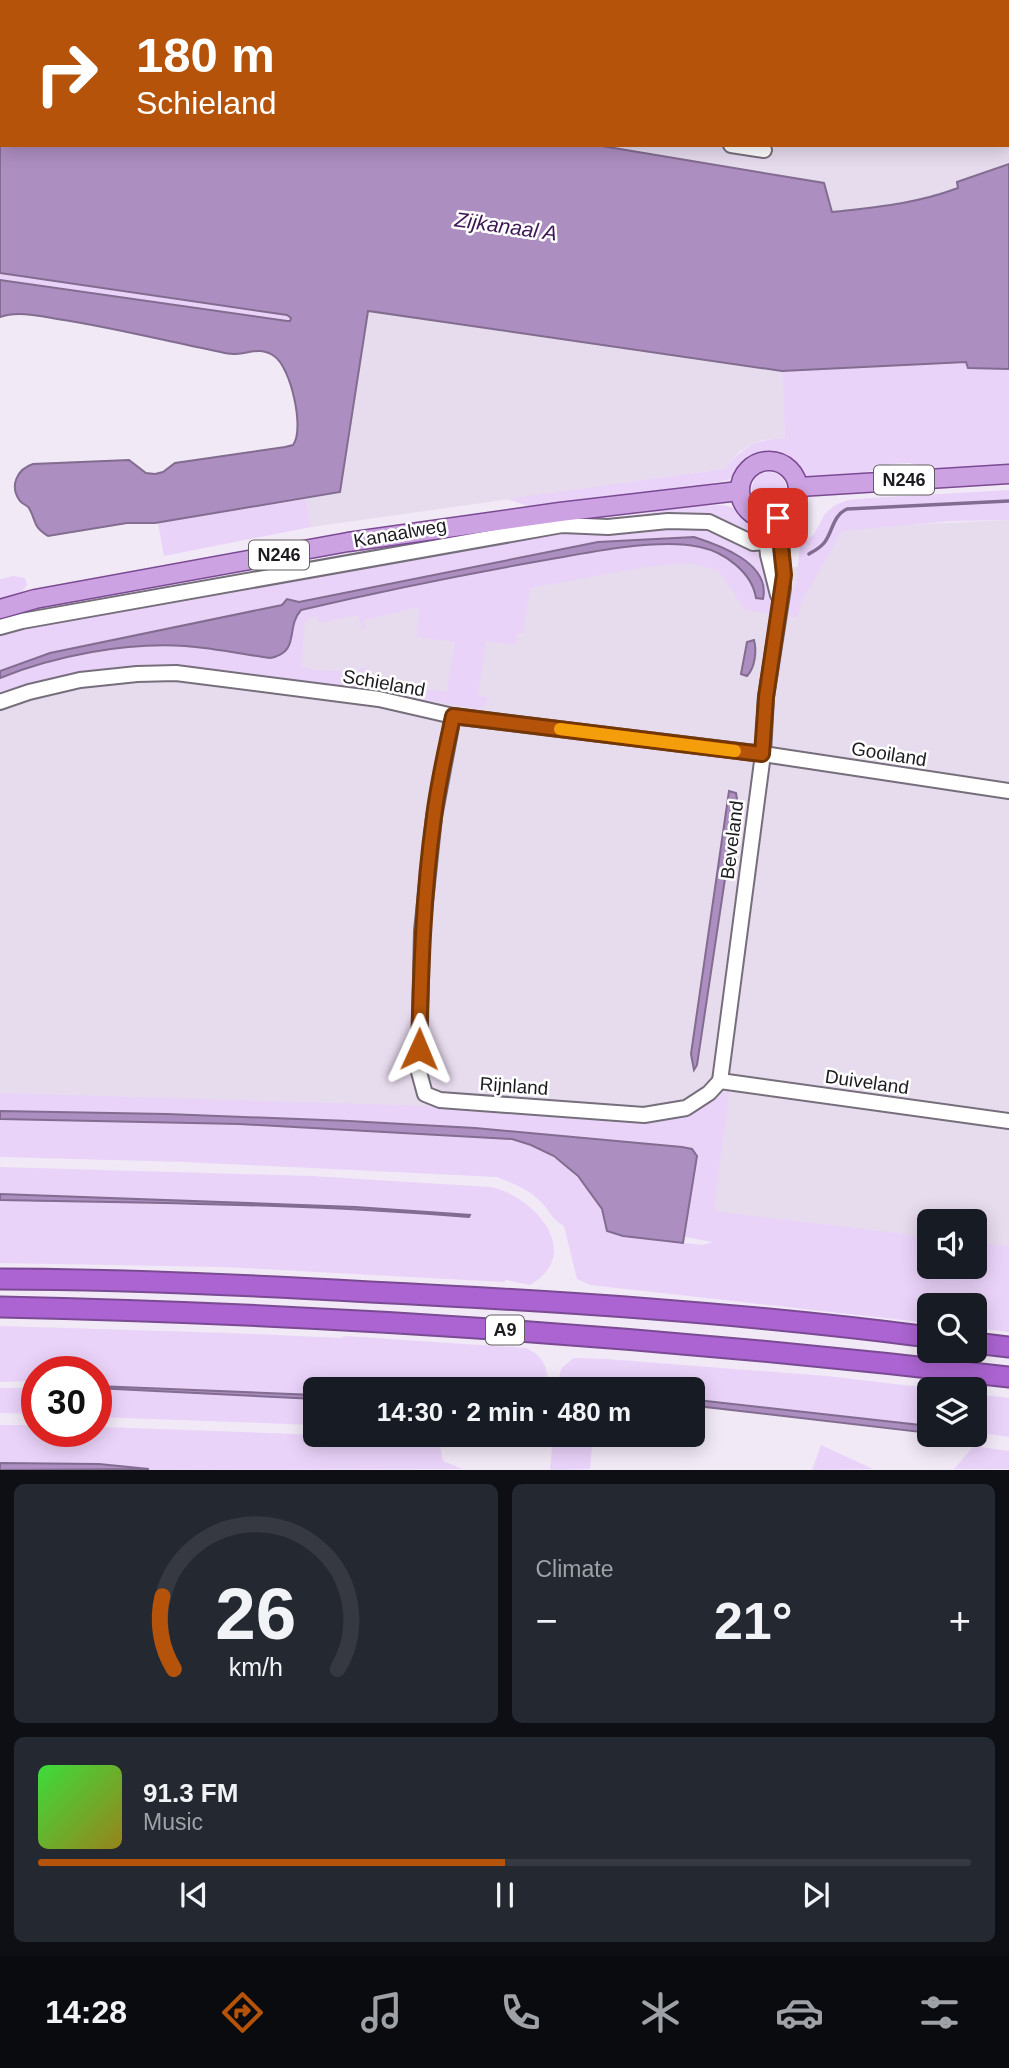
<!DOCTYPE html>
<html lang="en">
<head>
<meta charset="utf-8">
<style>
	body { margin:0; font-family:Helvetica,sans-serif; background:#242831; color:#f1f3f6; height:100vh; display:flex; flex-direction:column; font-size:26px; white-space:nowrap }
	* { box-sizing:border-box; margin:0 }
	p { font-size:23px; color:#9ea1a6 }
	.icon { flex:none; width:38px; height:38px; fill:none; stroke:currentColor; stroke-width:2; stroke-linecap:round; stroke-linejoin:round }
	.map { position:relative; height:1470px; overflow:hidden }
	.sheet { display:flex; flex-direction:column; gap:14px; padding:14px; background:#0d0f14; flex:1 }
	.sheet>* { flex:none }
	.banner { position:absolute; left:0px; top:0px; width:1010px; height:147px; box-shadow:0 4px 18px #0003; background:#b45309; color:#fff; overflow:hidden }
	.fabs { position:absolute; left:917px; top:1209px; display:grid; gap:14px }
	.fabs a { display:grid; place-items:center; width:70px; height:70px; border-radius:10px; background:#171b24; box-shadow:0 4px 18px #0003; font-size:35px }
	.speed { position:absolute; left:21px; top:1356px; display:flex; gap:14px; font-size:35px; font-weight:700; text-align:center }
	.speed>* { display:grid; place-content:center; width:91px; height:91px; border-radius:50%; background:#171b24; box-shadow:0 4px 18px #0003; line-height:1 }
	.speed .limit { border:10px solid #d22; background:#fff; color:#111 }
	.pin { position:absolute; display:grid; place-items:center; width:60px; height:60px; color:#fff; margin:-30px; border-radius:14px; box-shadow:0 4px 10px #0006 }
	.me { position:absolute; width:77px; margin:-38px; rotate:1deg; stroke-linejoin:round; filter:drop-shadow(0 0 5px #0008) }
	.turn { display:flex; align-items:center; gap:24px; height:147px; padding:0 21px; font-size:32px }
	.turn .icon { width:91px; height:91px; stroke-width:2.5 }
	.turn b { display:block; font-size:49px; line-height:60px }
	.big { font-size:52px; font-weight:700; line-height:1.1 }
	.sheet .tile { flex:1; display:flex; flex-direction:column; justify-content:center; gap:10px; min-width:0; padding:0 24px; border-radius:10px; background:#242831 }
	.sheet .dial { align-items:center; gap:0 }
	.dial svg { height:182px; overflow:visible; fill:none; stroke:#363941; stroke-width:7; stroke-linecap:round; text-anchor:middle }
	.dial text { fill:#f1f3f6; stroke:none }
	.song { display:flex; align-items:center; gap:21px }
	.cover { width:84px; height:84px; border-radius:10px; background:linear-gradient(135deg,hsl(120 70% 55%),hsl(50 70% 35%)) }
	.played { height:7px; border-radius:4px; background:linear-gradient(90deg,#b45309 50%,#363941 50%) }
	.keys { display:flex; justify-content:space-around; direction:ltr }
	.heat { display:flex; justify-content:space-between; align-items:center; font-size:38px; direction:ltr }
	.sheet .tiles { flex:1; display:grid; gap:14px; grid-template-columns:1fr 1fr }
	.tile:last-child { grid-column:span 2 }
	.trip { position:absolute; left:303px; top:1377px; width:402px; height:70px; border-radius:10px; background:#171b24; box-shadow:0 4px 18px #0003; font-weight:700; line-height:70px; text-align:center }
	.tabs { display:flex; height:112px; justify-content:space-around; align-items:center; background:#090b0e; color:#9ea1a6 }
	.tabs .icon { width:49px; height:49px }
	.tabs .active { color:#b45309 }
	.tabs b { font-size:32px; color:#f1f3f6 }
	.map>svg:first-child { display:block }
	.built { fill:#e7dbee }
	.green { fill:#ead3f9 }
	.water { fill:#ad8ec0; stroke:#826c90; stroke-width:2 }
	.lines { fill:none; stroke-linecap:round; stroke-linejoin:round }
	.stream { stroke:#826c90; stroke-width:3.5 }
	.minor-casing { stroke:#766f7b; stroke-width:18 }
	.major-casing { stroke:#7a4a93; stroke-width:21 }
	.highway-casing { stroke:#7a4a93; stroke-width:23 }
	.minor { stroke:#fff; stroke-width:14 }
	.major { stroke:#cda2e3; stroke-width:18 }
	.highway { stroke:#ab64d1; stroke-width:19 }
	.route-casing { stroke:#753606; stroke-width:18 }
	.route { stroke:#b45309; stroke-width:12 }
	.slow { stroke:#f59e0b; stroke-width:12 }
	.labels { text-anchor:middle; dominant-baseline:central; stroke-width:5; stroke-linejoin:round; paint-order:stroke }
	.shield { fill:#fff; stroke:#625f63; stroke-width:2 }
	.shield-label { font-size:18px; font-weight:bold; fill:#1e1b20 }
	.street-label { font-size:19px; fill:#1e1b20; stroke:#fff }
	.water-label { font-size:21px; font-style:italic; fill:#3f1653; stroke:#fff }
</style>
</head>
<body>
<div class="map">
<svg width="1009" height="1470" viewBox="0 0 1009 1470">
	<rect width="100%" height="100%" fill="#f1e9f6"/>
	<!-- built -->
	<g class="built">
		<path d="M0,0H1009V164L957,182L958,187L927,199L891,206L831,212L824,183L596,145H1008V2H2V66Z"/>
		<path d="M368,311L782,371L785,438L762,440L740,451L724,469L311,527L306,499L340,492Z"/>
		<path d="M1009,520V1269L975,1265V1222H929V1259L648,1226L517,1123L328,1114L0,1110V671L550,550L755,568H792L824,556L841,528Z"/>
	</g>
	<!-- green -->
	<g class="green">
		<path d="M0,273L287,315L292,318L290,321H287L0,280Z"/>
		<path d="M966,362L968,368L1009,369V467L929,469L910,463L892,464L862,474L806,476L783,457L771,454L753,459L738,476L727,480L689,488L537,509L507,499L724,469C745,446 753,440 785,438L782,371Z"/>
		<circle cx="769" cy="489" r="17"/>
		<path d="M1009,490V520L953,521L842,531L803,599L797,617H790V597L796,584L800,547L814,534L825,514L835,505L848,500L871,498Z"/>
		<path d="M306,499L311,527L164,556L158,523Z"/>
		<path d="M721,505C737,507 753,516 757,532L752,535C719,516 685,518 648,518L647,514L667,507Z"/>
		<path d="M675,526C712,529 730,538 762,556L772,592V612L765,613L745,610L719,571L691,563L645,567L530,588L523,633H517L516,645L486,641L478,696L487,697V703L480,709L378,693L379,682L447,692L455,642L417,637L419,607L364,620L365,629H362L358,615L319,623L316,615L305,622L301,667L315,670L359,672L360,668H368L365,691L154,666L106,670L50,681L0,698V678C54,656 126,642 185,646C213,648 242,654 270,658C301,652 285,629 301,610C386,590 471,573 557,558C597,551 661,538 700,547C724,552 752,572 756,598L760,579L755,568L715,543L694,537L598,542L299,602L287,600L282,605L50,653L0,671V630L560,529Z"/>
		<path d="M14,576L25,578L27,585L21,593L0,599V579Z"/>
		<path d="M730,1088L714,1206L719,1212L929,1237V1267H975V1242L1009,1246V1332L975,1328V1306H929V1323L590,1285L577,1279L564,1226C552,1220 550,1211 541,1202C529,1189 514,1184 497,1177L186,1162L0,1157V1119L239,1124L512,1139C571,1156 589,1191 623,1236L702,1245L713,1242L685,1237L697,1156L517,1132L413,1124L167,1114L0,1111V1093L430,1106L649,1121C678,1116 706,1106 730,1088Z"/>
		<path d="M0,1167L311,1176L491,1187C536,1197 584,1254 530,1285L506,1280L504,1282L224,1267L0,1263Z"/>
		<path d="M0,1326L229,1333L341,1338L344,1336L525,1348C544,1355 549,1370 548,1389L315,1390V1395L96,1386V1372H37V1381L0,1382Z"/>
		<path d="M573,1358L607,1359L827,1376L938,1389L929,1390V1426L693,1399V1390H556L561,1369Z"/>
		<path d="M0,1388H37V1414L0,1413Z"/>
		<path d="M96,1388L315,1399V1425L96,1417Z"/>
		<path d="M975,1394L1009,1398V1437L975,1432Z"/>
		<path d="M0,1425H37V1432H96V1426L102,1427L432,1439L440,1446L443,1461L462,1469L149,1470L99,1464L0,1463Z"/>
		<path d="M553,1435H593L590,1469L550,1470Z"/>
		<path d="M821,1445L873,1469L812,1470Z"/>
		<path d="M974,1446L1009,1451V1469H954Z"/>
	</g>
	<!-- water -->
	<g class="water">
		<path d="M0,66L2,145H596L824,183L832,212C877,207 915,204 958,188L957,182L1009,164V369L968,368L966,362L782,371L368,311L340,492L155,523H127L48,536C32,526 37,522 29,508C27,505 22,504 20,501C9,486 17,469 33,464L129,460L146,473L155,474L163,472L175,463L285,447L293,445C305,430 291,367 274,356C260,346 248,354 233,354C226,354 218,351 211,350C162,340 114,328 64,320C44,317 19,310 0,317V280L287,321H290L291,318L287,315L0,273Z"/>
		<path d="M694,537C719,545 771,563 763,599L756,598C752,572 724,552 700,547C661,538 597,551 557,558C471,573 386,590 301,610C285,628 301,652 270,658C242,654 213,648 185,646C126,642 54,656 0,678V671L50,653L282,605L287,599L299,602L598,542Z"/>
		<path d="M754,640C757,651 755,668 747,676L741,674L747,642Z"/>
		<path d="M729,791L736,793L737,799L697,1065L694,1070L691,1054Z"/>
		<path d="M0,1111L167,1114L349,1121L475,1128L682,1147L692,1149L697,1156L683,1243L623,1236L607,1231L602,1209L578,1176L554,1156L531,1145L512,1139L239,1124L0,1119Z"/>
		<path d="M0,1194L355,1207L470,1215L469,1217C313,1204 156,1203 0,1200Z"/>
		<path d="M96,1386L315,1395V1399L96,1388Z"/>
		<path d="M697,1400L929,1426V1433L697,1406Z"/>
		<path d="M0,1463L99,1464L149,1469L0,1470Z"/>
	</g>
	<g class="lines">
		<!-- stream -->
		<path class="stream" d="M809,554C814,551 820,548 824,543C833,532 832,516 847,509L1009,501"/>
		<defs>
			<g id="minor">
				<path d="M284,2V0"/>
				<path d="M0,43H2"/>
				<path d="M731,145L764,150"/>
				<path d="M764,519L768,555L778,595"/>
				<path d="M0,627L22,621L562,525L608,527L668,521L709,522L753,543L767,542"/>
				<path d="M0,702L29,692L80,680L137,674L176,673L379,699L453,716L763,754L1009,791"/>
				<path d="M453,716L434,817L422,931L419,1072L425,1094L440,1100L644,1115L686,1108L709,1093L720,1081"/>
				<path d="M720,1081L763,754L766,697L783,588L782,553L778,518"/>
				<path d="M720,1081L1009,1121"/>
			</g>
			<g id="major">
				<circle cx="769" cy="490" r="29"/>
				<path d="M799,487L1009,474"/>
				<path d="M0,609L35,599L348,542L560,512L739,491"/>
			</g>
			<g id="highway">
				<path d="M0,1279C124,1279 247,1285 370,1292C557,1301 744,1313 929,1337"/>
				<path d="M0,1307C337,1314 674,1338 1009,1377"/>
				<path d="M975,1343L1009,1347"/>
			</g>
		</defs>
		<!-- minor casing -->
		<use href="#minor" class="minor-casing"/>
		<!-- major casing -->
		<use href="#major" class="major-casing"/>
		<!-- highway casing -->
		<use href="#highway" class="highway-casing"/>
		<!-- minor -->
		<use href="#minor" class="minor"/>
		<!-- major -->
		<use href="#major" class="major"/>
		<!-- highway -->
		<use href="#highway" class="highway"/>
	</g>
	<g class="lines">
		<defs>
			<path id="route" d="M419,1049C421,971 423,894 434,817C438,783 446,750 453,716L762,754L766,697L784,575L778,518"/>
		</defs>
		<!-- route casing -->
		<use href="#route" class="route-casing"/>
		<!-- route -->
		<use href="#route" class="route"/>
		<!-- slow -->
		<path class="slow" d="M560,729L735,751"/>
	</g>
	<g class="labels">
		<!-- shield labels -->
		<g class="shield">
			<rect x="874" y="465.5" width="60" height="29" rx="5"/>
			<rect x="249" y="540.5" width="60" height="29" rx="5"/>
			<rect x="486" y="1315.5" width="38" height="29" rx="5"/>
		</g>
		<g class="shield-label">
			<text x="904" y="480">N246</text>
			<text x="279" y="555">N246</text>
			<text x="505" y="1330">A9</text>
		</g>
		<!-- street labels -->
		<g class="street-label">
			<text transform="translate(400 533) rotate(-10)">Kanaalweg</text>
			<text transform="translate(384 683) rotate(10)">Schieland</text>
			<text transform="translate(889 754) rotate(9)">Gooiland</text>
			<text transform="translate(732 840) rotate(-83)">Beveland</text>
			<text transform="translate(867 1082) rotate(8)">Duiveland</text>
			<text transform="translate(514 1086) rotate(4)">Rijnland</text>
		</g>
		<!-- water labels -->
		<g class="water-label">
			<text transform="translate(506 226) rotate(8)">Zijkanaal A</text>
		</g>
	</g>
</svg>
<div class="fabs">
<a><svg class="icon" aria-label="sound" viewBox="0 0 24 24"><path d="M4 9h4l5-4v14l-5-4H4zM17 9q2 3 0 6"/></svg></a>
<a><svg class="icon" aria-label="search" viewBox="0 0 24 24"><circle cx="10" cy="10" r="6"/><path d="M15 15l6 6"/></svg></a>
<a><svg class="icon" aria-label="layers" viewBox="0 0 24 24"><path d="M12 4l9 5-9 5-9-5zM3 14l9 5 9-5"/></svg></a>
</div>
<div class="speed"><div class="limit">30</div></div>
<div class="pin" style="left:778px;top:518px;background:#d93025"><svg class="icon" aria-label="arrive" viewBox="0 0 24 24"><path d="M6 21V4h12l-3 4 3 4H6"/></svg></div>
<svg class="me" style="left:419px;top:1049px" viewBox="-20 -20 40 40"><path d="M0-17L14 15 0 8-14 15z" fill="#b45309" stroke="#fff" stroke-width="4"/></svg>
<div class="trip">14:30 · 2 min · 480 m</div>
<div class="banner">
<div class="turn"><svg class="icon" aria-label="right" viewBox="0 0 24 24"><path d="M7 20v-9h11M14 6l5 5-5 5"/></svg><div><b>180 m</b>Schieland</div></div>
</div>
</div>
<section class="sheet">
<div class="tiles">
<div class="tile dial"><svg viewBox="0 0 100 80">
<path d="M14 69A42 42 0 1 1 86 69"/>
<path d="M14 69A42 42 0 0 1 9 37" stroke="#b45309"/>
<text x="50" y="56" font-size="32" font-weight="700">26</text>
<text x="50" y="72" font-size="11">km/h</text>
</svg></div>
<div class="tile"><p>Climate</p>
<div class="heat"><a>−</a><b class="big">21°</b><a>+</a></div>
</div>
<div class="tile">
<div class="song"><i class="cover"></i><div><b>91.3 FM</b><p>Music</p></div></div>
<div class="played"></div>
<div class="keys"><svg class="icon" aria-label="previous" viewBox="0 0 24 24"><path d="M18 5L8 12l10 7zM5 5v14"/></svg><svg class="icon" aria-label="pause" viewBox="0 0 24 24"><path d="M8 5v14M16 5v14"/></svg><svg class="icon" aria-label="next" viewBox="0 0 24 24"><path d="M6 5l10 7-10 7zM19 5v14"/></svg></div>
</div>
</div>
</section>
<nav class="tabs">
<b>14:28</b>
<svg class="icon active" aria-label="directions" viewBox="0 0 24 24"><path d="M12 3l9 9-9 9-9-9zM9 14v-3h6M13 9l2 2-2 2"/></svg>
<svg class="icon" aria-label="music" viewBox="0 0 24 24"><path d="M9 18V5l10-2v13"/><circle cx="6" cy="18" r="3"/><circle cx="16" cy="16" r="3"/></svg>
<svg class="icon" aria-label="phone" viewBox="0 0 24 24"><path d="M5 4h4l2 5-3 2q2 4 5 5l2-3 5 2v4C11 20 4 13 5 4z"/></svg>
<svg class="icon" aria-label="climate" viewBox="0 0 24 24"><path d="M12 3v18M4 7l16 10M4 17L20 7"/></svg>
<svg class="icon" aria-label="car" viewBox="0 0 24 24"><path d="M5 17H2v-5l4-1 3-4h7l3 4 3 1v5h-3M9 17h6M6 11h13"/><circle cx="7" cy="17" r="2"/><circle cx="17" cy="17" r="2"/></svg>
<svg class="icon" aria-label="filters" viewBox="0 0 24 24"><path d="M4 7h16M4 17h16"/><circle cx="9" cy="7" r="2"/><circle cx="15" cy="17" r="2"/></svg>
</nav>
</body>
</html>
